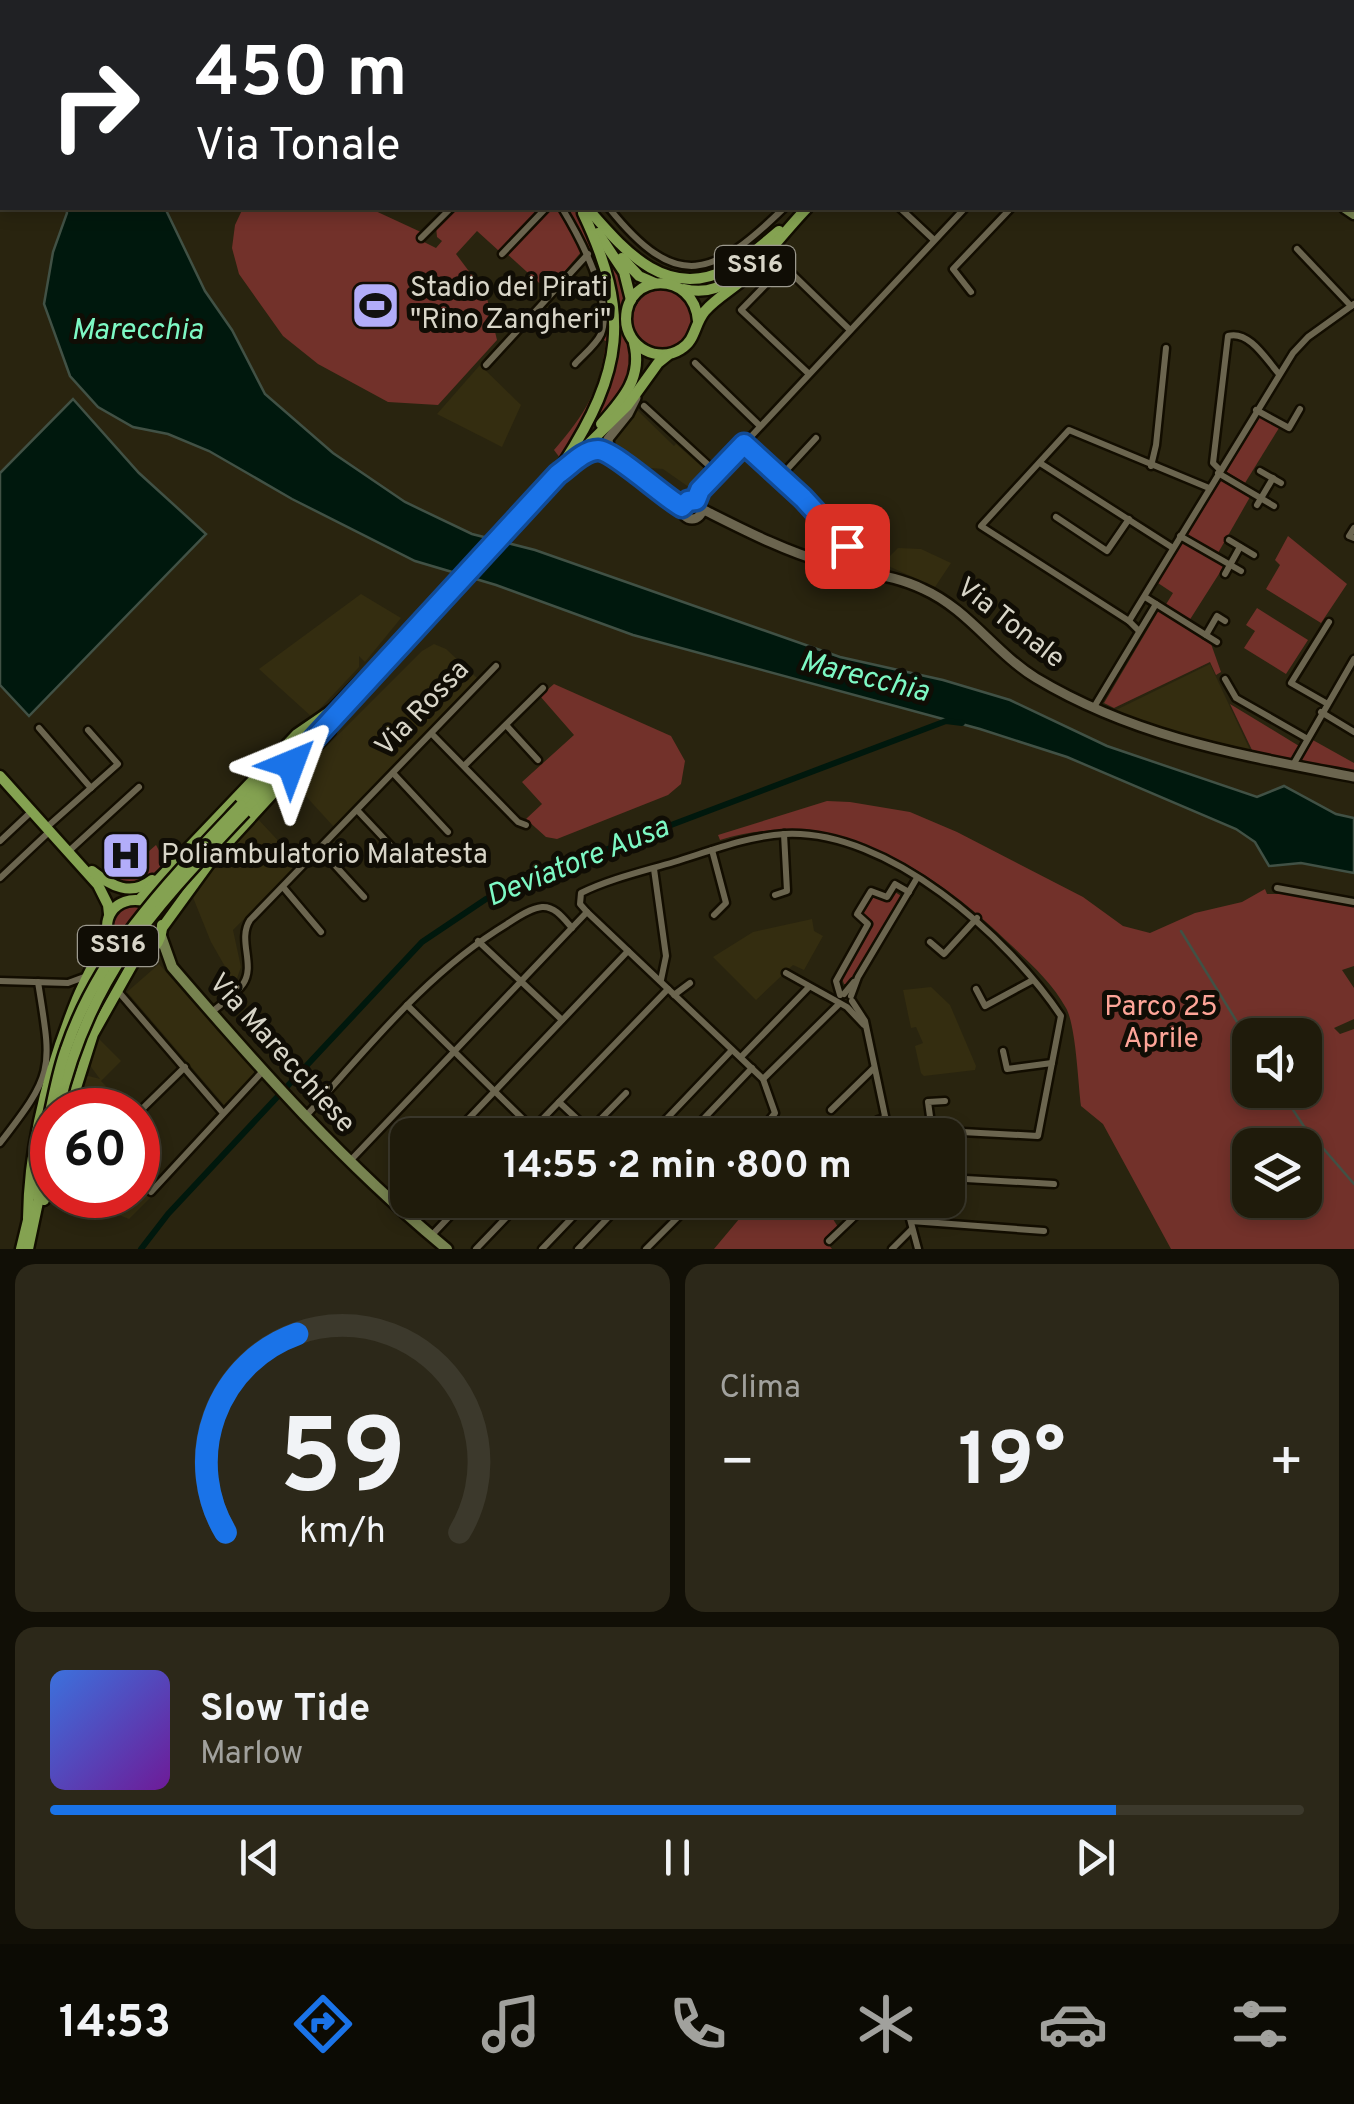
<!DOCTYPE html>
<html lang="it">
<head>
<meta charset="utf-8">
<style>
	body { margin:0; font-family:Overpass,sans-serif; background:#2c2819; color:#f1f3f6; height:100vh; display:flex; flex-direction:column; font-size:38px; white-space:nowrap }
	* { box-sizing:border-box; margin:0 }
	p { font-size:32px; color:#a1a19d }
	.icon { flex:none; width:55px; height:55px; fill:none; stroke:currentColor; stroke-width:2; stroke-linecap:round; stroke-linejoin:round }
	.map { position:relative; height:1249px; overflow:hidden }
	.sheet { display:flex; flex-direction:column; gap:15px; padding:15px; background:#110f06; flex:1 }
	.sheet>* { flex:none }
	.hud { position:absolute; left:0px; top:0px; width:1355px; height:210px; box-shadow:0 5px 15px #0003,0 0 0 2px #3c392c; background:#202124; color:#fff; overflow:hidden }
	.controls { position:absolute; left:1232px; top:1018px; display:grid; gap:20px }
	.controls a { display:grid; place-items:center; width:90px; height:90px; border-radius:20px; background:#1f1b0b; box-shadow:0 5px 15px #0003,0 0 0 2px #3c392c; font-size:50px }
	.speed { position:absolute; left:30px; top:1088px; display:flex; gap:20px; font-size:50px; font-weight:700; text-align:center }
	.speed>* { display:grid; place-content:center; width:130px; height:130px; border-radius:50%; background:#1f1b0b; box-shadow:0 5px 15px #0003,0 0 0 2px #3c392c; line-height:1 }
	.speed .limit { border:15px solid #d22; background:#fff; color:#111 }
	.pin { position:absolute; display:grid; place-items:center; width:85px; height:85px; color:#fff; margin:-42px; border-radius:20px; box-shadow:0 5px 15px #0006 }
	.me { position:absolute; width:110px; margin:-55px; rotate:44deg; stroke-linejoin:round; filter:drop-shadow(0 0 8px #0008) }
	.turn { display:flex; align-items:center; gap:35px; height:210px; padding:0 30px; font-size:45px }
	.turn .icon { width:130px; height:130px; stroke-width:2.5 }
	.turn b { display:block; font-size:70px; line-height:85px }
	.big { font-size:75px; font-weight:700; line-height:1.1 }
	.sheet .widget { flex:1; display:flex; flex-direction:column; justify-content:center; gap:15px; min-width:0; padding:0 35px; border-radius:20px; background:#2c2819 }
	.sheet .dial { align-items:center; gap:0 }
	.dial svg { height:260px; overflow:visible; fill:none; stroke:#3c392c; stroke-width:7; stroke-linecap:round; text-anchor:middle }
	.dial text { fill:#f1f3f6; stroke:none }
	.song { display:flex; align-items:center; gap:30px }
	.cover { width:120px; height:120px; border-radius:15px; background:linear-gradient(135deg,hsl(220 70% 55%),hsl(280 70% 35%)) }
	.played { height:10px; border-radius:5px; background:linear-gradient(90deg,#1a73e8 85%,#3c392c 85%) }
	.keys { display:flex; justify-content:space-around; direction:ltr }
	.heat { display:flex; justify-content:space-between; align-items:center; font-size:55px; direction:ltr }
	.sheet .tiles { flex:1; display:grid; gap:15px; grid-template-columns:1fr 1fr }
	.widget:last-child { grid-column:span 2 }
	.trip { position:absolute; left:390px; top:1118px; width:575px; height:100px; border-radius:20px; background:#1f1b0b; box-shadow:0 5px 15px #0003,0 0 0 2px #3c392c; font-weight:700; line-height:100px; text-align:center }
	.dock { display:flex; height:160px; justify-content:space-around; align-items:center; background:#0c0b04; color:#a1a19d }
	.dock .icon { width:70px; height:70px }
	.dock .current { color:#1a73e8 }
	.dock b { font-size:45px; color:#f1f3f6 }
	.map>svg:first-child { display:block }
	.built { fill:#342d10 }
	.green { fill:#72312a; fill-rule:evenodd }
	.water { fill:#00180d; stroke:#415145; stroke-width:2.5 }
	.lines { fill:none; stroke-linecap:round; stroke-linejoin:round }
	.stream { stroke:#415145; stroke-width:2.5 }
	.canal { stroke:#00180d; stroke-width:6 }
	.minor-casing { stroke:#120d00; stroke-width:11 }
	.tertiary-casing { stroke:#120d00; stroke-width:14 }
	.secondary-casing { stroke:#120d00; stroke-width:15 }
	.primary-casing { stroke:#120d00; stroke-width:15 }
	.minor { stroke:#6b654f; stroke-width:6 }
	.tertiary { stroke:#6b654f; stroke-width:9 }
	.secondary { stroke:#778350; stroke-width:10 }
	.primary { stroke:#84a251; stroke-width:10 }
	.primary-bridge-casing { stroke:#120d00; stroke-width:15; stroke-linecap:butt }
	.primary-bridge { stroke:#84a251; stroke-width:10 }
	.route-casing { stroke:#114b97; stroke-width:25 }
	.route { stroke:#1a73e8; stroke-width:18 }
	.labels { text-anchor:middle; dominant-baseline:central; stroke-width:10; stroke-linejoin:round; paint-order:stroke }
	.shield { fill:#100d05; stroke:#9c998e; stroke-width:2.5 }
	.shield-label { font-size:25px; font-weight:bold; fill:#d8d5c8 }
	.poi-label { font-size:28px; fill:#d8d5c8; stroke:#100d05; text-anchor:start }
	.street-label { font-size:28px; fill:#d8d5c8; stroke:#100d05 }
	.park-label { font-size:28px; fill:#fea598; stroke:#100d05 }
	.water-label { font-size:30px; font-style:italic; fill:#7df8c4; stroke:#100d05 }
</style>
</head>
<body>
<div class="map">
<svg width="1354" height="1249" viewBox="0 0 1354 1249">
	<rect width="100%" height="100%" fill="#29240f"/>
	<!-- built -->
	<g class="built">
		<path d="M480,365L521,405L502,447L437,414Z"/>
		<path d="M637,410L674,446L676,444L709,473L693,490L663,469L638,467L615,449L612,443L615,434Z"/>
		<path d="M898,548L921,549L951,563L935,587L886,565L885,561Z"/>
		<path d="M361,594L401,618L365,662L359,656V667L312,717L259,669Z"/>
		<path d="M434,644L446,649L477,678L334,827L292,781L422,651Z"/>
		<path d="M1210,664L1250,750L1135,722L1116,710Z"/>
		<path d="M257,818L299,863L233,930L241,967L235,984L211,942L192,895L221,855Z"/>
		<path d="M812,919L814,931L823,936L804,970L793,965L756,1000L713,957L753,932Z"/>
		<path d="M159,964L257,1073L225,1106L127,992Z"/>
		<path d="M931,987L950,1005L976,1066L975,1070L924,1076L921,1073L915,1046L923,1043L916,1027L911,1028L903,990Z"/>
		<path d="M99,1039L121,1061L101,1081L129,1110H73L81,1074L100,1079L86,1060Z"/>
		<path d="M138,1183L152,1196L129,1219L70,1195H138Z"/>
	</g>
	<!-- green -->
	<g class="green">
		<path d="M243,208H369L423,233L422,241L436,248L442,241L437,237L436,227L454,208H541L499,251L477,231L456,254L486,294L497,340L438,405L388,402L318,364L283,336L239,274L232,248L235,225Z"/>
		<path d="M550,208H559L582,251L548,291L506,253Z"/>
		<path d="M566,208H575C590,231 603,259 609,286C622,341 600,419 560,458L554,450C586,413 600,390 606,341L601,339C619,303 584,238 566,208Z"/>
		<path d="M604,251L619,267L626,296L623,312L635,356L629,384L601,417L599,415C617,359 626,308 604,251Z"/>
		<circle cx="662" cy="319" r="29"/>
		<path d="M1259,415L1279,428L1245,483L1225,471Z"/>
		<path d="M1220,480L1250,497L1218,553L1186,534Z"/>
		<path d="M1288,536L1347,584L1321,623L1266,589L1280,565L1275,560Z"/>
		<path d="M1183,541L1224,566L1189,621L1165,606L1173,593L1158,583Z"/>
		<path d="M1257,608L1308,640L1286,674L1244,648L1255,631L1246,625Z"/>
		<path d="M1159,610L1210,641L1221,672L1216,675L1210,662L1114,708L1104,703Z"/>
		<path d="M554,684L671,736L685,761L681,784L668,795L557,839L546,837L526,819L542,804L522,782L574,735L540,696Z"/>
		<path d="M1230,704L1299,746L1290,760L1252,750Z"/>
		<path d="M1311,739L1354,763V771L1300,761Z"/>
		<path d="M827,801L850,802L910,812L957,832L1083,897L1123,926L1150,933L1195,913L1242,902L1265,889L1267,894H1290L1354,906V966L1342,970L1354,988V1019L1334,1028L1340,1034L1354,1029V1249H1171L1103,1124L1081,1106C1078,1083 1076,1026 1066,1008C1053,984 1031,964 1011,945C932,868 833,805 720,840L718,835ZM1250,1035H1305V1090H1250ZM1250,1145H1305V1200H1250Z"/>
		<path d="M156,845L165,862C150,877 138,890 116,880Z"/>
		<path d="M895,892L901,896V900L850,984H844L842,978L872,924L862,915L874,896L887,901Z"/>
		<circle cx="134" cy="928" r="22"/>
		<path d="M755,1200H821L838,1227L824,1239L832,1249H714Z"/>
	</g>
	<!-- water -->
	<g class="water">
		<path d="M66,208H165L205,291L232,330L265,394L333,453L405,502L472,534L535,550L840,657L943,680L1010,700L1107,746L1257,797L1284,786L1336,814L1354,818V873L1301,863L1269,866L1255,842L1236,829L1067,757L980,729L633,635L496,585L415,561L292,499L209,451L168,434L133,427L98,407L70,376L44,304L53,252L67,213Z"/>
		<path d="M73,399L139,473L206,534L29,716L0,685V473Z"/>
	</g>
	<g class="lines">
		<!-- stream -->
		<g class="stream">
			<path d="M1181,931L1250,1043"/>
			<path d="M1280,1090L1303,1125L1354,1184"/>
		</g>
		<!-- canal -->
		<path class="canal" d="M141,1249L168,1214L422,942L486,899L560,867L946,721L962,723"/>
		<defs>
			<g id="minor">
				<path d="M210,0L212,2"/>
				<path d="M288,0L290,2"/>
				<path d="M414,0L416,2"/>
				<path d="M460,0L462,2"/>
				<path d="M599,0L602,2"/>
				<path d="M1332,0V2"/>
				<path d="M857,2L860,0"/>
				<path d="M1352,142L1354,145"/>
				<path d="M562,208C579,236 614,300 601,334C596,345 583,355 575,364"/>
				<path d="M609,208C677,293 713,277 784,208"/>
				<path d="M900,208L933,239"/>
				<path d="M421,238L451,208"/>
				<path d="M1297,249L1351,306"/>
				<path d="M502,254L546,208"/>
				<path d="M971,292L953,269L1011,208"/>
				<path d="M695,363L760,426"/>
				<path d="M486,365L588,254"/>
				<path d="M809,374L741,310L784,266L850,330"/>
				<path d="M644,406L717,473"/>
				<path d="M1256,410L1289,428L1300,409"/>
				<path d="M744,444L845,541L848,567"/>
				<path d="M1040,463L1173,548"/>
				<path d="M1151,466L1156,445L1166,348"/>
				<path d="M1220,470L1213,463L1228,336C1249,330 1266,359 1279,374"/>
				<path d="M1260,471L1281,483"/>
				<path d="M1218,473L1274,506"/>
				<path d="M780,477L816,438"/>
				<path d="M695,500L701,490L965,208"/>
				<path d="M1257,505L1273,478"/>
				<path d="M1056,517L1107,551L1129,519"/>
				<path d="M1354,528L1349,536L1354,538"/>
				<path d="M1180,536L1241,571"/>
				<path d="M1229,540L1254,555"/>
				<path d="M1225,574L1240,547"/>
				<path d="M1145,597L1217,642"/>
				<path d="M1129,621L1293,353L1308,337L1354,304"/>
				<path d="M1139,631L1129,621L981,526L1069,430L1209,488"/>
				<path d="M1206,635L1217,616L1225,621"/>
				<path d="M1225,679L1236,698L1306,738"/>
				<path d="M1326,703L1291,683L1329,622"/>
				<path d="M1094,707L1156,604"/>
				<path d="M1321,712L1354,732"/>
				<path d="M506,725L538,760"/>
				<path d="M39,728L91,788"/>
				<path d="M432,734L518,822L526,825"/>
				<path d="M1293,765L1354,659"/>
				<path d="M464,766L543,688"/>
				<path d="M393,773L448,832"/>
				<path d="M358,811L406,862"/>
				<path d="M47,827L118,764L88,730"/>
				<path d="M0,841L32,811"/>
				<path d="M320,849L364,897"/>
				<path d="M712,850L726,903L714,915"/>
				<path d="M69,851L139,787"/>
				<path d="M654,869L666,956L661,980"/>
				<path d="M0,878L50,831"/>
				<path d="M283,887L321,932"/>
				<path d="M1277,888L1354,902"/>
				<path d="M775,895L787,891L784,834"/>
				<path d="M478,941L562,1020"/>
				<path d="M930,942L944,954L977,918"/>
				<path d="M786,973L847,1007L864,1025"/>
				<path d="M0,981L68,983L87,976"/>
				<path d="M976,989L985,1006L1033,980"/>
				<path d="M117,990L223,1113"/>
				<path d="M844,994L854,982"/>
				<path d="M674,995L690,983"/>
				<path d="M840,995L836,981L868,924L857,914L871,891L887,897L895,884L909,892"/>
				<path d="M851,996L858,977L917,878"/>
				<path d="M852,1001L865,1021L889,1135"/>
				<path d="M407,1005L533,1129"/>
				<path d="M212,1012C222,1003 236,995 243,984C256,965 237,940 250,920L496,666"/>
				<path d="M1003,1051L1007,1069L1052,1063"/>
				<path d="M741,1057L808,988"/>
				<path d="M763,1079L839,1004"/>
				<path d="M559,1102L589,1130"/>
				<path d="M831,1110L873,1069"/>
				<path d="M138,1113L185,1067"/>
				<path d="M305,1117C368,1048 426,973 507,924C516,918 530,908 542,907C555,906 564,919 572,928"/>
				<path d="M932,1131L928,1102L945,1101"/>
				<path d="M453,1135L628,951"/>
				<path d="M527,1135L668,989"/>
				<path d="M585,1135L626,1093"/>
				<path d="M651,1135L732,1050"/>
				<path d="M688,1135L752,1068"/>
				<path d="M757,1135L775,1113L763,1079L587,912L580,904L581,893C609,879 644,871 674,862C710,851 748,836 785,834C888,829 1007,936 1061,1016L1038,1136L887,1128"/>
				<path d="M863,1135L878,1120L885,1118"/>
				<path d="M0,1143C55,1072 52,1070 38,982"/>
				<path d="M350,1161L587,912"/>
				<path d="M948,1178L1054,1184"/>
				<path d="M151,1192L263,1071"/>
				<path d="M391,1200L408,1183"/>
				<path d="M905,1200L918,1249"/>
				<path d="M911,1221L1044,1231"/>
				<path d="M432,1235L465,1200"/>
				<path d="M829,1241L872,1200"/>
				<path d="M476,1249L523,1200"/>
				<path d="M542,1249L589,1200"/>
				<path d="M578,1249L625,1200"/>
				<path d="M646,1249L695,1200"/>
				<path d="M892,1249L912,1229"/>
			</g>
			<g id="tertiary">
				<path d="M562,2L566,0"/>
				<path d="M615,456L609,447L608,439L628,414L636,398"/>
				<path d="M575,460L594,451H602L682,507"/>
				<circle cx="692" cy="509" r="10"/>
				<path d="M702,509C742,529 784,551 827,563C860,573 892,574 923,589C968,609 994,652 1036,678C1136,738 1241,755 1354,777"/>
			</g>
			<g id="secondary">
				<path d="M1076,0L1078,2"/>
				<path d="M1123,0L1124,2"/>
				<path d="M1352,204L1354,205"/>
				<path d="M1345,208L1354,214"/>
				<path d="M161,936L172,967C258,1067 345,1165 447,1249"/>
			</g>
			<g id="primary">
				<path d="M438,0L440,2"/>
				<path d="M998,2L1000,0"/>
				<path d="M588,209C624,250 666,301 728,269C747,259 763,244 779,231"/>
				<path d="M598,233L624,272L631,300"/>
				<path d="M622,258L639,276L655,283"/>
				<path d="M684,289C708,295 724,286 742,272"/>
				<path d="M698,321C694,270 626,272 626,319C626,347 658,364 681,349C696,340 694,324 705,311C716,298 733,289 746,277C767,255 786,230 807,208"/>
				<path d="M601,424C623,399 643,377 634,343"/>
				<path d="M563,464C623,371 631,314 583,213"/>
				<path d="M0,776L98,885L108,905L109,914"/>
				<path d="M241,805L364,677"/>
				<path d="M245,812L558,474L627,406L658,363L668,355"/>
				<path d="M92,871C111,886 131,897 152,880"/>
				<path d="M139,900L297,734L332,710"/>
				<path d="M162,928L210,862L330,731"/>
				<path d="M112,945C98,919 115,895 144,901"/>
				<path d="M134,956C152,954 162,943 162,925"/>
				<path d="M69,1110L93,1034L137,956"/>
				<path d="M33,1194L49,1117"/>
				<path d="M44,1200L52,1177"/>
				<path d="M28,1218C29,1144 49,1068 77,999C86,977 98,957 107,935"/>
				<path d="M21,1249L29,1216"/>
				<path d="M28,1249L52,1136"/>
			</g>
		</defs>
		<!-- minor casing -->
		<use href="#minor" class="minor-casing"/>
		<!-- tertiary casing -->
		<use href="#tertiary" class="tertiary-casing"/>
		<!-- secondary casing -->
		<use href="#secondary" class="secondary-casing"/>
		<!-- primary casing -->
		<use href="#primary" class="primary-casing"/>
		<!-- minor -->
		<use href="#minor" class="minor"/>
		<!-- tertiary -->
		<use href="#tertiary" class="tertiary"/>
		<!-- secondary -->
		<use href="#secondary" class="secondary"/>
		<!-- primary -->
		<use href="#primary" class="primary"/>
		<defs>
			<g id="primary-bridge">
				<path d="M58,1110C89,975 154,909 245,812"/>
				<path d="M49,1117C54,1095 58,1071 66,1049C99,951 171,879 241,805"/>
			</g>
		</defs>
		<!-- primary-bridge casing -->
		<use href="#primary-bridge" class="primary-bridge-casing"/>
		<!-- primary-bridge -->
		<use href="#primary-bridge" class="primary-bridge"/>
	</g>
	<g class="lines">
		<defs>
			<path id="route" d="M291,764L558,474C569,467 583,450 598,450C613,450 664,497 682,507L688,501L696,500L700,490L744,444L803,498L847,546"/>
		</defs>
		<!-- route casing -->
		<use href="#route" class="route-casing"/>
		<!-- route -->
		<use href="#route" class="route"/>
	</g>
	<!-- icons -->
	<defs>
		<symbol id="stadium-square" viewBox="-11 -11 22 22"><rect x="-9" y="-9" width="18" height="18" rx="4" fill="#b2adf9" stroke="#100d05"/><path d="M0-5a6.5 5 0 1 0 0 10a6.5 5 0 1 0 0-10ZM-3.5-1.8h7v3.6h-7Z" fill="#111"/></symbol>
		<symbol id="hospital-square" viewBox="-11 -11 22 22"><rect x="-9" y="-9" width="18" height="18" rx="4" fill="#b2adf9" stroke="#100d05"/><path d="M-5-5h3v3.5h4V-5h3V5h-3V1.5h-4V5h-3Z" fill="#111"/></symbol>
	</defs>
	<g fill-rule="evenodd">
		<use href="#stadium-square" x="348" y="278" width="55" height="55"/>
		<use href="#hospital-square" x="98" y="828" width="55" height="55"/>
	</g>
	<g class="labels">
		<!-- shield labels -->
		<g class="shield">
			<rect x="715" y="246" width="80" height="40" rx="8"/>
			<rect x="78" y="926" width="80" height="40" rx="8"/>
		</g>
		<g class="shield-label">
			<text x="755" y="266">SS16</text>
			<text x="118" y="946">SS16</text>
		</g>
		<!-- poi labels -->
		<g class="poi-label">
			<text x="410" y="289">Stadio dei Pirati<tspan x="410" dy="32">"Rino Zangheri"</tspan></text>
			<text x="161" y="856">Poliambulatorio Malatesta</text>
		</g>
		<!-- street labels -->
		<g class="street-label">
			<text transform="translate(1010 624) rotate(38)">Via Tonale</text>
			<text transform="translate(423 709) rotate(-46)">Via Rossa</text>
			<text transform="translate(281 1054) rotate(48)">Via Marecchiese</text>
		</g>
		<!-- park labels -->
		<g class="park-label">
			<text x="1161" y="1008">Parco 25<tspan x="1161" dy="32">Aprile</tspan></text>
		</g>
		<!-- water labels -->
		<g class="water-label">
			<text x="137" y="331">Marecchia</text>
			<text transform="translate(864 678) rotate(14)">Marecchia</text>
			<text transform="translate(578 863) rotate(-22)">Deviatore Ausa</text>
		</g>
	</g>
</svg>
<div class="controls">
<a><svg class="icon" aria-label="sound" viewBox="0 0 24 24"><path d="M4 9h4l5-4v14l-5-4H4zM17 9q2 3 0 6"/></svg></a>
<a><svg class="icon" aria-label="layers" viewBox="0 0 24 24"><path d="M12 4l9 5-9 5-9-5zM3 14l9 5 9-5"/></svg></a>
</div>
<div class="speed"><div class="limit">60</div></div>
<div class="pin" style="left:847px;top:546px;background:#d93025"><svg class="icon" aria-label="arrive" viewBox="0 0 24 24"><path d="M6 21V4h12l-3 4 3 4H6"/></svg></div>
<svg class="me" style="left:291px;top:764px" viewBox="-20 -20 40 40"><path d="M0-17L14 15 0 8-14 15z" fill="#1a73e8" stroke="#fff" stroke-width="4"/></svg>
<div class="trip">14:55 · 2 min · 800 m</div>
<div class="hud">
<div class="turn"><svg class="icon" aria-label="right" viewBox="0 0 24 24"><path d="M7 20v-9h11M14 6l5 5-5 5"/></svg><div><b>450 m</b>Via Tonale</div></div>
</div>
</div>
<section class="sheet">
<div class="tiles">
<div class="widget dial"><svg viewBox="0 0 100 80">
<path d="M14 69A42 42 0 1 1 86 69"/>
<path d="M14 69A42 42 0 0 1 36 8" stroke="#1a73e8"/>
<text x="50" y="56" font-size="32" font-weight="700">59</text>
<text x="50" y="72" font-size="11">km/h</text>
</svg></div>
<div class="widget"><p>Clima</p>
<div class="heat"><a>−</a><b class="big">19°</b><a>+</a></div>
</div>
<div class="widget">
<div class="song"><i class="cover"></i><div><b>Slow Tide</b><p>Marlow</p></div></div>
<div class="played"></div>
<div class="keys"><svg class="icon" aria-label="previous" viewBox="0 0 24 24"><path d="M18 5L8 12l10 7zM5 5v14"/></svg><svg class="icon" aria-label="pause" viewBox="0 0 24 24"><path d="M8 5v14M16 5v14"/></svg><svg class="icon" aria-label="next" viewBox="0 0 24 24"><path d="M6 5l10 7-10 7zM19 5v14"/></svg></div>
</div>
</div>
</section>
<nav class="dock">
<b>14:53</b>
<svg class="icon current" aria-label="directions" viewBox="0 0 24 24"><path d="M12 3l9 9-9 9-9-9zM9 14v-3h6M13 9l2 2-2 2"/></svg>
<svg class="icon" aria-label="music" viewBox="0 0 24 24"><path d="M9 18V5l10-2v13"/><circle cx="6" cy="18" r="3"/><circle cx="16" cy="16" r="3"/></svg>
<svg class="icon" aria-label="phone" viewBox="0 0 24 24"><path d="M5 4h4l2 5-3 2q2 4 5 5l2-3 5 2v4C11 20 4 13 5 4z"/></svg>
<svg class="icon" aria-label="climate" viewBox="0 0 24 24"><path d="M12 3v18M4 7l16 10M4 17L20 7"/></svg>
<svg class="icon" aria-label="car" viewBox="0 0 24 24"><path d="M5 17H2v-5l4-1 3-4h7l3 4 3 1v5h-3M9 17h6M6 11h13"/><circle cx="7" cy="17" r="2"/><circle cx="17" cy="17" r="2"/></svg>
<svg class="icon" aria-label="filters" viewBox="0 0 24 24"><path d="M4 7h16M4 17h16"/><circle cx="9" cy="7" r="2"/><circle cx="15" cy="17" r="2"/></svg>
</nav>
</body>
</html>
